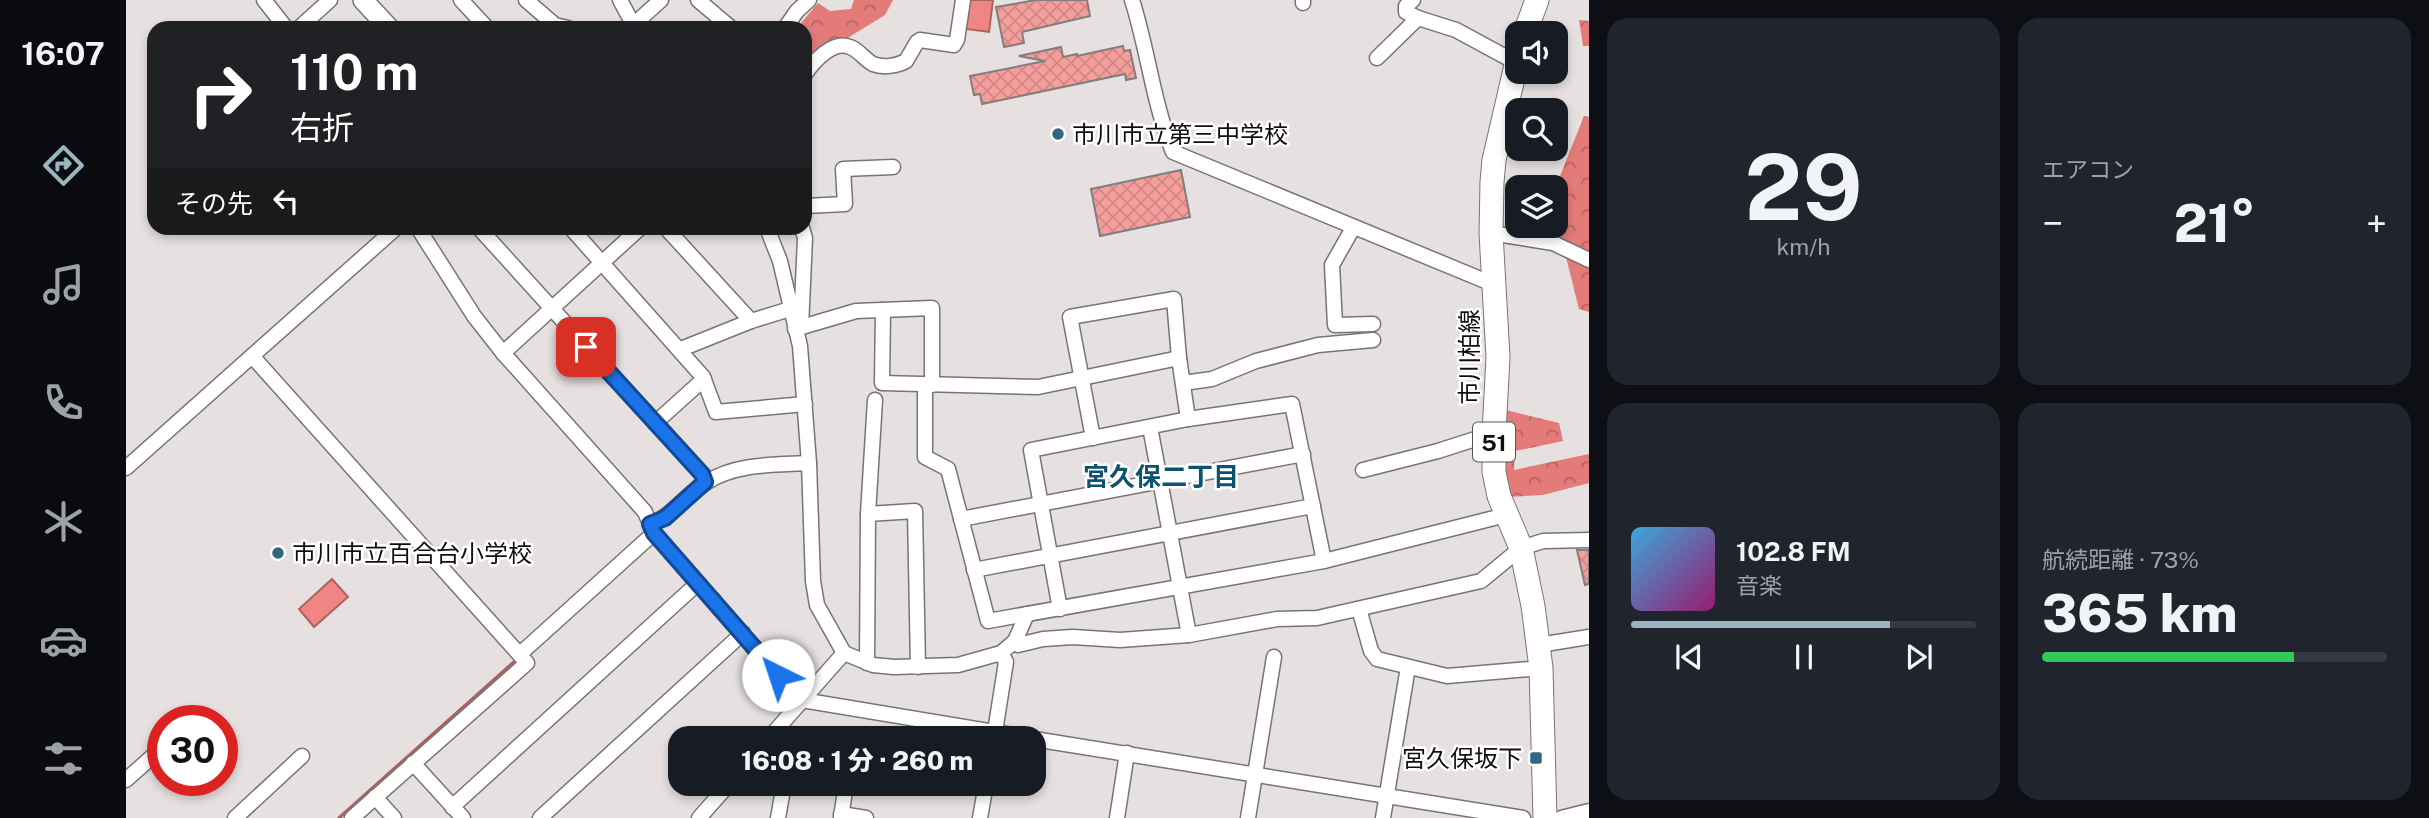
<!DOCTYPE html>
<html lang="ja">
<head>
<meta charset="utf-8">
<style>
	body { margin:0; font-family:"Public Sans","Noto Sans JP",sans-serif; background:#20242c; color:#f1f3f6; height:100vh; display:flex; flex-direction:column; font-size:26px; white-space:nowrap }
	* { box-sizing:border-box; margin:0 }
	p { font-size:23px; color:#9ea1a6 }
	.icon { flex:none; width:38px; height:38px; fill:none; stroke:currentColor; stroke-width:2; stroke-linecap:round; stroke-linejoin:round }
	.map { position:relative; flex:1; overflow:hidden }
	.side { display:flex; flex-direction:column; gap:18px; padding:18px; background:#0d0f14; width:840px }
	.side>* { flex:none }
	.guide { position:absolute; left:21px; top:21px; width:665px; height:214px; border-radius:21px; box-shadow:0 4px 10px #0003; background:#202124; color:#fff; overflow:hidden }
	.buttons { position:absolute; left:1379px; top:21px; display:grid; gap:14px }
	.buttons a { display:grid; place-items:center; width:63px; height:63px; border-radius:14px; background:#171b24; box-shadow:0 4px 10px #0003; font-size:35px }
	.speed { position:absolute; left:21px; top:705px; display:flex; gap:14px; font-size:35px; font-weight:700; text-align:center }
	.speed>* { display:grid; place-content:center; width:91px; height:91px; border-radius:50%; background:#171b24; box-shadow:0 4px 10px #0003; line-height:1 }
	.speed .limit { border:10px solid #d22; background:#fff; color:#111 }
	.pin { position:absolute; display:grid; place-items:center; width:60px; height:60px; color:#fff; margin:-30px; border-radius:14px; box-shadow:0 4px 10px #0006 }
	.me { position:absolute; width:77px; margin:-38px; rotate:319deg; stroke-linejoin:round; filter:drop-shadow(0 0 5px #0008) }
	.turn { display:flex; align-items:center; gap:24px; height:147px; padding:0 28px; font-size:32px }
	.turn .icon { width:91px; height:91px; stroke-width:2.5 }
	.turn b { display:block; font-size:49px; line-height:60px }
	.then { display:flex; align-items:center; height:66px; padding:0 28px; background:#0003; gap:14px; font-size:26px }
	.big { font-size:52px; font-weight:800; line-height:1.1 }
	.side .widget { flex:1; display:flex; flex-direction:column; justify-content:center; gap:10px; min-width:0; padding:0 24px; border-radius:21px; background:#20242c }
	.side .dial { align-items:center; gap:0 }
	.dial b { font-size:91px; line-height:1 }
	.song { display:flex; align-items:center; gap:21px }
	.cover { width:84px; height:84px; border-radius:10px; background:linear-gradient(135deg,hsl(200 70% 55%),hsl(320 70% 35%)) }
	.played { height:7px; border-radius:4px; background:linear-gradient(90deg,#9ab4c2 75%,#363941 75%) }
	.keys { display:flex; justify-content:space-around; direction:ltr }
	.heat { display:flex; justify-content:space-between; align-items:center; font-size:38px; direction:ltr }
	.charge { height:10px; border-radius:5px; background:linear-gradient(90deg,#34c759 73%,#363941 0) }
	.side .tiles { flex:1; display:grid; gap:18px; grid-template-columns:repeat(2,1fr) }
	.trip { position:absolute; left:542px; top:726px; width:378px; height:70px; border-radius:21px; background:#171b24; box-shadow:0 4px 10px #0003; font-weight:800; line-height:70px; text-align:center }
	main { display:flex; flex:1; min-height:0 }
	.dock { display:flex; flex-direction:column; width:126px; justify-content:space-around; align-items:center; background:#090b0e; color:#9ea1a6 }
	.dock .icon { width:49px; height:49px }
	.dock .on { color:#9ab4c2 }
	.dock b { font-size:32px; color:#f1f3f6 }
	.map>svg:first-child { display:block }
	.forest { fill:url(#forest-crowns) }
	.water { fill:#f08684; stroke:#ac6260; stroke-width:2 }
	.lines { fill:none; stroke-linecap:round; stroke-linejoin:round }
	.stream { stroke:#ac6260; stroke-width:3.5 }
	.building { fill:url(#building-cross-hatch); stroke:#837d7d; stroke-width:2 }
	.street-casing { stroke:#797474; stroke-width:17 }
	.secondary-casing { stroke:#797474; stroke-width:22 }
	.primary-casing { stroke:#797474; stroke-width:25 }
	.street { stroke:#fff; stroke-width:14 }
	.secondary { stroke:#fff; stroke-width:19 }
	.primary { stroke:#fff; stroke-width:23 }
	.route-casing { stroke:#114b97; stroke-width:18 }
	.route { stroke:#1a73e8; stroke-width:12 }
	.poi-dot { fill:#306782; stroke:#fff; stroke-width:2.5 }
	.labels { text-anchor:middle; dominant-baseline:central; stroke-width:5; stroke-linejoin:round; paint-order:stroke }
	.shield { fill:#fff; stroke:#575656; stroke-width:2 }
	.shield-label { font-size:23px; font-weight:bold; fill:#0f0d0d }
	.poi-label { font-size:24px; fill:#0f0d0d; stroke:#fff; text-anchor:start }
	.street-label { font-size:24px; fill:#0f0d0d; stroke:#fff }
	.neighbourhood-label { font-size:26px; font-weight:bold; fill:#0c5370; stroke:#fff }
</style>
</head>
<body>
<main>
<nav class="dock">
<b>16:07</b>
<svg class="icon on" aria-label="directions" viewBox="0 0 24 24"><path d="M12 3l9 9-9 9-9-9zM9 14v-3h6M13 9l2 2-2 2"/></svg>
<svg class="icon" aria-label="music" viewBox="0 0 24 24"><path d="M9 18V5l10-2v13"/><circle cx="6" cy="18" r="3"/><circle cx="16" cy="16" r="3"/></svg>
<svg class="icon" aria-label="phone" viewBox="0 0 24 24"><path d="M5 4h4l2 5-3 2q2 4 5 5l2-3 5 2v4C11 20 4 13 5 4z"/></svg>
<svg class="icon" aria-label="climate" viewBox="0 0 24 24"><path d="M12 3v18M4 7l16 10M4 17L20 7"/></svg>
<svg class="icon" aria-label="car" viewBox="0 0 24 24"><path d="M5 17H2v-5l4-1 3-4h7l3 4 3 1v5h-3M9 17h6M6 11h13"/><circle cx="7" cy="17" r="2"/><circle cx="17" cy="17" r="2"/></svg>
<svg class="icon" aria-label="filters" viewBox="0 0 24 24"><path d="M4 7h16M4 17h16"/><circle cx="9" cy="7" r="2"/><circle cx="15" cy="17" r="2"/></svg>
</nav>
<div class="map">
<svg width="1463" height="818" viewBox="0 0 1463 818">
	<defs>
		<pattern id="forest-crowns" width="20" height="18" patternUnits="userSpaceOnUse" patternTransform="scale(1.75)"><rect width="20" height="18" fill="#e37b79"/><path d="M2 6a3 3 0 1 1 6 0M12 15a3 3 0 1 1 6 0" fill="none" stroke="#b66362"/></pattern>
		<pattern id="building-cross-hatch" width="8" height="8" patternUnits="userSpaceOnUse" patternTransform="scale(1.75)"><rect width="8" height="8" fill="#f59f9c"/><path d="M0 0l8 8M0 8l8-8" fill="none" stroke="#d18885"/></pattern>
	</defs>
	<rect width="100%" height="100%" fill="#e6e0e0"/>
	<!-- forest -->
	<g class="forest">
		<path d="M728,0H767L759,15L720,39L699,43L679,70V28H671L692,3L704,11L725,9Z"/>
		<path d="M1453,20L1463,21V46H1457Z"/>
		<path d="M1458,116L1463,117V312L1453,309L1436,241L1408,234L1407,226H1430V187H1407L1408,177L1432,181Z"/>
		<path d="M1380,410L1433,423L1437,441L1389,451L1388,470L1463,454V483L1417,495L1381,497L1376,460Z"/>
	</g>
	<!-- water -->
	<g class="water">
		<path d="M844,0H867L863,32L840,29Z"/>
		<path d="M206,579L222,597L188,627L173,609Z"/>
	</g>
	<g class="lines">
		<!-- stream -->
		<path class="stream" d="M213,818L388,662"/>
	</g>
	<!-- building -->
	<g class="building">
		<path d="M910,0H961L964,16L896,32L898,43L878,47L870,7Z"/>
		<path d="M997,46L998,51L1004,50L1010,78L1000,80L999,74L856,104L854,94L848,95L844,76L919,61L893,56L935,47L937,57L951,54V56Z"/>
		<path d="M1055,170L1064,217L974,236L965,189Z"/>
		<path d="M1451,550H1463V584L1459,585Z"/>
	</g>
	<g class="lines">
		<defs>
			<g id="street">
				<path d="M138,0L160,28"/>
				<path d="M335,0L361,28"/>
				<path d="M400,0L429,25L442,28"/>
				<path d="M494,0L508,26"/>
				<path d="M572,0L605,28"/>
				<path d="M1006,0C1022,50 1027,103 1047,152L1369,285"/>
				<path d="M1177,0V3"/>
				<path d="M1287,0L1280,6V12L1292,18"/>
				<path d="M173,28L204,0"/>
				<path d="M504,28L535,0"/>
				<path d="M659,28L671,11L683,0"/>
				<path d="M1251,58L1292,18L1330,30L1391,63"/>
				<path d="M679,74C688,61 707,40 724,47C733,50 739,60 747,64C757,68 771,66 780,61L791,42L794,40L828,45L831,40L837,0"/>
				<path d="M679,206L719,204L717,169L767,167"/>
				<path d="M292,228L348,316L377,353L519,512L528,533L670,695L676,700L905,738"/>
				<path d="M353,228L576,474L579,483"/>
				<path d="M445,228L577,377L590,412L679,404"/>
				<path d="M540,228L625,321"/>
				<path d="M641,228L654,261L674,346L683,463L687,581L691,605L718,653L747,665L768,667L832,665L875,653L889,641L901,614"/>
				<path d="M1227,228L1206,265L1209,325L1247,324"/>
				<path d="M1365,233L1427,243L1463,260"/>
				<path d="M757,310L756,383L912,387L1053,358"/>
				<path d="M675,327L679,238L676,228"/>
				<path d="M669,329L730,311L806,308V385"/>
				<path d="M555,349L625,321L664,309"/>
				<path d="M377,353L514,228"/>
				<path d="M126,356L401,663L226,818"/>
				<path d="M1057,383L1086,379L1130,361L1192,345L1247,340"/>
				<path d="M799,385V457L822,469L862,621L1198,561L1380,515"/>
				<path d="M529,423L578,379"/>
				<path d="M1024,427L1063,635"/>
				<path d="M967,438L944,317L1048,299L1053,358L1062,419"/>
				<path d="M0,468L270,228"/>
				<path d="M1237,470L1312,451L1368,433"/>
				<path d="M742,514L789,511L792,667"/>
				<path d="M835,519L1177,454"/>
				<path d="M524,525C547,515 560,494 581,482C611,463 649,465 683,463"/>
				<path d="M848,570L1187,506"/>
				<path d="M934,609L905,450L1062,419L1166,404L1198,561"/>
				<path d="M1233,609L1245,651L1251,659L1321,676L1415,668"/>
				<path d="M889,641L892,645L917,639L947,637L994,640L1063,635L1151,619L1191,618L1355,581L1395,548L1417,541L1463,540"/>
				<path d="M1413,645L1463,637"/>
				<path d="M394,654L528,533"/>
				<path d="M741,663L742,514L749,400"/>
				<path d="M643,738L718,653"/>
				<path d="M868,738L880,662L875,653"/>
				<path d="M908,739L1397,818"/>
				<path d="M287,763L337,818"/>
				<path d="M0,780L28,755"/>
				<path d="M249,797L268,818"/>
				<path d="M326,807L572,583"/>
				<path d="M715,814L740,818"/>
				<path d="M109,818L176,756"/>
				<path d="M414,818L617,633"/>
				<path d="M573,818L603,784"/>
				<path d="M652,818L658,784"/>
				<path d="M715,818L720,784"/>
				<path d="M854,818L860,784"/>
				<path d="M991,818L1001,753"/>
				<path d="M1122,818L1148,657"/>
				<path d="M1257,818L1282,667"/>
				<path d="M1435,818L1463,811"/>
			</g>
			<path id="secondary" d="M237,0L263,28"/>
			<g id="primary">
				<path d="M1399,33L1411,0"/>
				<path d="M1391,61L1368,160L1366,182L1365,233L1372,357L1368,433V472L1373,496L1395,548L1407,606L1415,668L1419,818"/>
			</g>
		</defs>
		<!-- street casing -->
		<use href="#street" class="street-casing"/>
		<!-- secondary casing -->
		<use href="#secondary" class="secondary-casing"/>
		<!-- primary casing -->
		<use href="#primary" class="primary-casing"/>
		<!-- street -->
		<use href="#street" class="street"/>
		<!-- secondary -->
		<use href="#secondary" class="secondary"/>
		<!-- primary -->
		<use href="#primary" class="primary"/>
	</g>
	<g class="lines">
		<defs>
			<path id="route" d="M460,347L576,474L579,482L539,518L524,524L528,533L652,675"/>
		</defs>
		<!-- route casing -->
		<use href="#route" class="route-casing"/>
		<!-- route -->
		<use href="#route" class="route"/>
	</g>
	<!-- markers -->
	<g class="poi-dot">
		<circle cx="932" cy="134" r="7"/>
		<circle cx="152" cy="553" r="7"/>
		<rect x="1403" y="751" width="14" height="14" rx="3.5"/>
	</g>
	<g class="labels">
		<!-- shield labels -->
		<rect class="shield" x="1347" y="422.5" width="42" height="39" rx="5"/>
		<g class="shield-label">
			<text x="1368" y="442">51</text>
		</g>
		<!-- poi labels -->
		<g class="poi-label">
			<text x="946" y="134">市川市立第三中学校</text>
			<text x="166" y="553">市川市立百合台小学校</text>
			<text x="1396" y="758" text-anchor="end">宮久保坂下</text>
		</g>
		<!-- street labels -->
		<g class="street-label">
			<text transform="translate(1343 357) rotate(-90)">市川柏線</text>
		</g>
		<!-- neighbourhood labels -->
		<g class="neighbourhood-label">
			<text x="1035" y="476">宮久保二丁目</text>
		</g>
	</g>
</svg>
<div class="buttons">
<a><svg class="icon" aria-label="sound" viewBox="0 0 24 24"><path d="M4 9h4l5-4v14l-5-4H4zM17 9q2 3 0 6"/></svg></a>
<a><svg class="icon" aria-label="search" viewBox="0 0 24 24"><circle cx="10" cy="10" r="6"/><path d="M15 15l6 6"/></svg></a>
<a><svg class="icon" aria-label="layers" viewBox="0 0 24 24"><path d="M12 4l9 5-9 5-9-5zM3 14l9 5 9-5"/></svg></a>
</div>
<div class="speed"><div class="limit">30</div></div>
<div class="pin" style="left:460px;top:347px;background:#d93025"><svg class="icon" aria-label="arrive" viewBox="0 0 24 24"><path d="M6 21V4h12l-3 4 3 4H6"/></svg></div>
<svg class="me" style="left:652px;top:675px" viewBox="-20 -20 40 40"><circle r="19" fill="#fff"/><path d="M0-13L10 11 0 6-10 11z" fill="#1a73e8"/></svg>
<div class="trip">16:08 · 1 分 · 260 m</div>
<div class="guide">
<div class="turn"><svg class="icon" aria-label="right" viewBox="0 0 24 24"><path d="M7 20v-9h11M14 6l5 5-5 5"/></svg><div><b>110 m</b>右折</div></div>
<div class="then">その先<svg class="icon" aria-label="left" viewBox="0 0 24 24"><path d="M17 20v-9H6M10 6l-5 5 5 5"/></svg></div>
</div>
</div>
<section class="side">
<div class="tiles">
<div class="widget dial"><b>29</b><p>km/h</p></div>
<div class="widget"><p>エアコン</p>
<div class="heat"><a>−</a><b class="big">21°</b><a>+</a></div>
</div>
<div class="widget">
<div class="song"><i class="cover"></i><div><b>102.8 FM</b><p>音楽</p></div></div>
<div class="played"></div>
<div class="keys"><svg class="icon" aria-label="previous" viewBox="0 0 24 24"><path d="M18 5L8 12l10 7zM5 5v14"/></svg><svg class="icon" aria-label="pause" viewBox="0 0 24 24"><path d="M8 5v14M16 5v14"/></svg><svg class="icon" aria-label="next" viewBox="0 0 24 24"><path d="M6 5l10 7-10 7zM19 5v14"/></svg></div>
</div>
<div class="widget"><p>航続距離 · 73%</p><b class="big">365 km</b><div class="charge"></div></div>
</div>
</section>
</main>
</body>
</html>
